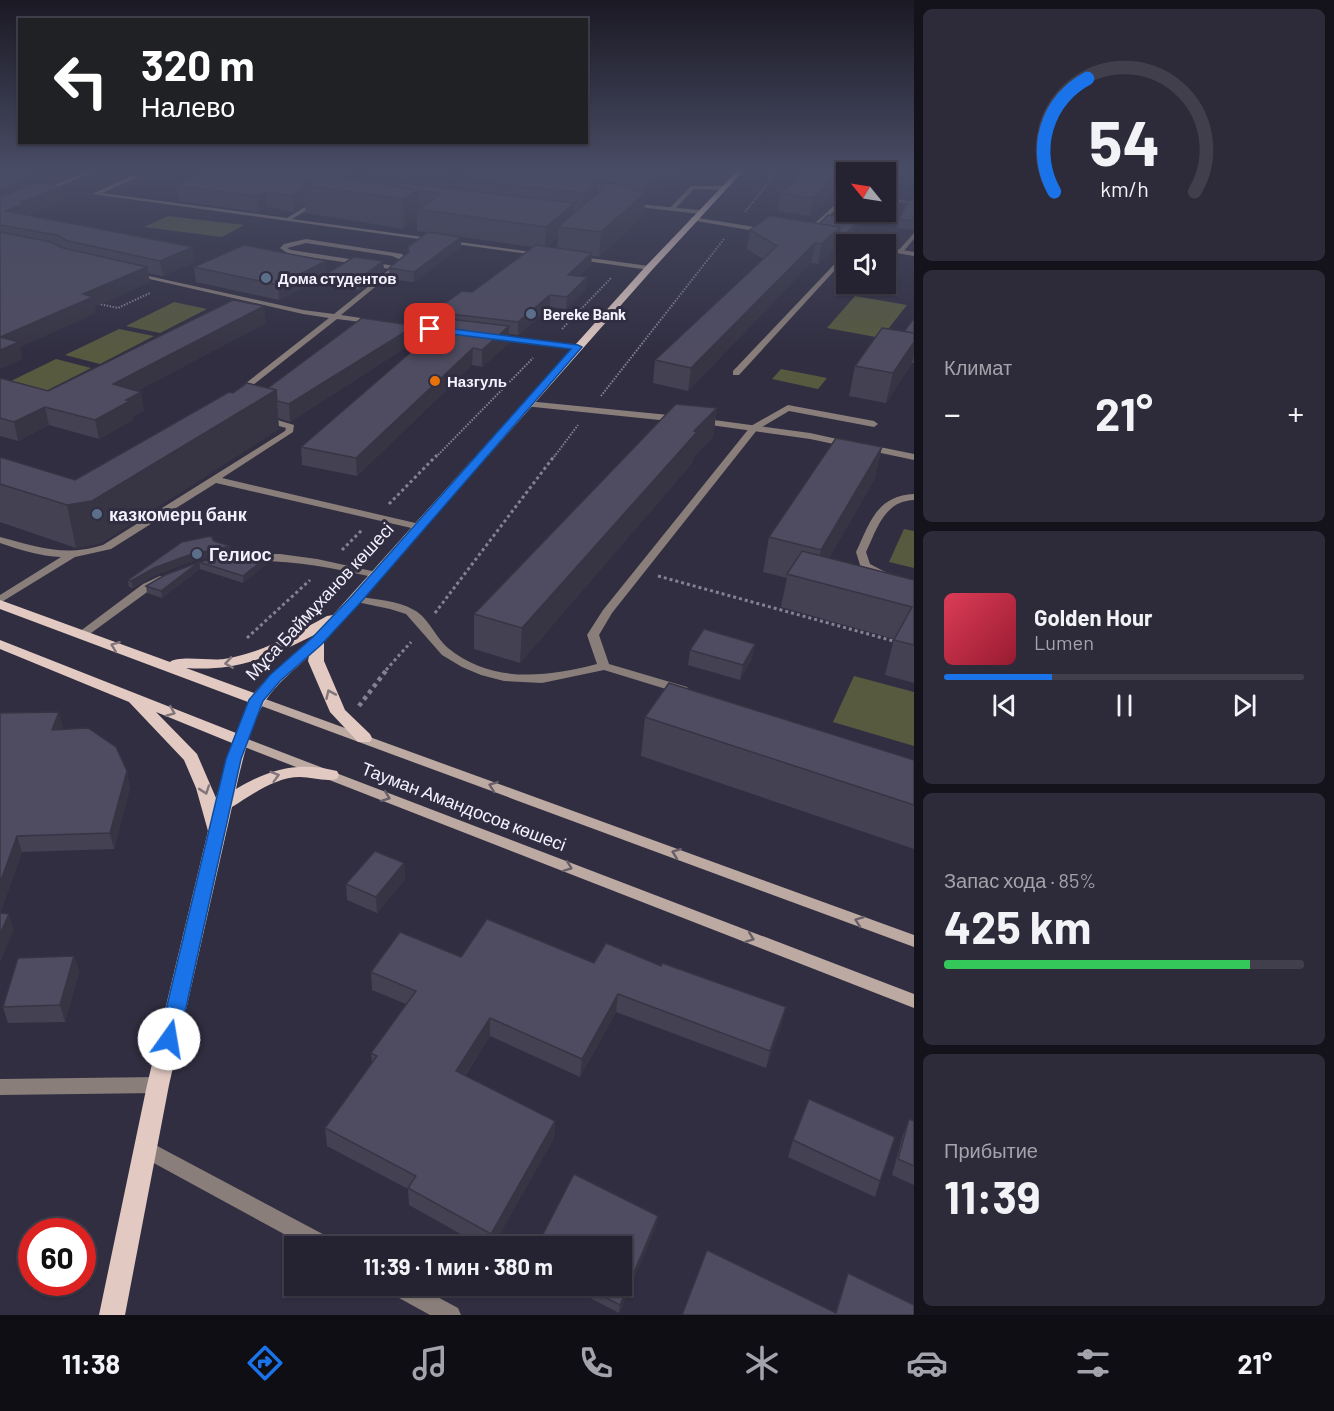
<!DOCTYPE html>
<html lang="ru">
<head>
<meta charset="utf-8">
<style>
	body { margin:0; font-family:Barlow,sans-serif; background:#2d2a39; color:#f1f3f6; height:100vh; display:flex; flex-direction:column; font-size:22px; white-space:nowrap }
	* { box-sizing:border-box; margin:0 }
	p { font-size:20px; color:#a3a4ab }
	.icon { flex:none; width:33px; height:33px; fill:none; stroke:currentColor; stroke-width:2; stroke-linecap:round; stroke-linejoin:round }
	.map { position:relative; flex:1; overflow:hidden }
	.side { display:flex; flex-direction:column; gap:9px; padding:9px; background:#14131b; width:420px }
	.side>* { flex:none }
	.banner { position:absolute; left:18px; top:18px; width:570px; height:126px; border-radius:0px; box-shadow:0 2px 4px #0004,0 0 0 2px #423f4d; background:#202124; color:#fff; overflow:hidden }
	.needle { width:39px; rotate:300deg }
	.tools { position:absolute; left:836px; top:162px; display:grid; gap:12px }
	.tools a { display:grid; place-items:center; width:60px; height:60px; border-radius:0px; background:#252231; box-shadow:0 2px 4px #0004,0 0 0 2px #423f4d; font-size:30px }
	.speed { position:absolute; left:18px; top:1218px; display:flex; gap:12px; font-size:30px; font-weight:700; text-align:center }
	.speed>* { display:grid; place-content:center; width:78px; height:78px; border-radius:50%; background:#252231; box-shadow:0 2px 4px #0004,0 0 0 2px #423f4d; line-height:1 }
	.speed .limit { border:9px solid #d22; background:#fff; color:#111 }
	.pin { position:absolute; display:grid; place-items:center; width:51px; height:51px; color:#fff; margin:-26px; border-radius:12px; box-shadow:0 3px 9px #0006 }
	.me { position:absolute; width:66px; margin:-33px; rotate:13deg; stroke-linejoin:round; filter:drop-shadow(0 0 4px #0008) }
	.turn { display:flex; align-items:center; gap:21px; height:126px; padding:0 24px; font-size:27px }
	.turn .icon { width:78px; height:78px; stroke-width:2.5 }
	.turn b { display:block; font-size:42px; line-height:51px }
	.big { font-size:45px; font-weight:700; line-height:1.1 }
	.side .card { flex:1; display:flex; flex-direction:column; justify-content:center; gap:9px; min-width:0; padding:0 21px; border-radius:9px; background:#2d2a39 }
	.side .dial { align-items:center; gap:0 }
	.dial svg { height:156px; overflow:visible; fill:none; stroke:#423f4d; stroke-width:7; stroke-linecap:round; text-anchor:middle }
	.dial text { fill:#f1f3f6; stroke:none }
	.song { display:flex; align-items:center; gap:18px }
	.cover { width:72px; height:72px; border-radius:9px; background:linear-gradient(135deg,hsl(350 70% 55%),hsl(350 70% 35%)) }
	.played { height:6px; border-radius:3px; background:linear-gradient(90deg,#1a73e8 30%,#423f4d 30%) }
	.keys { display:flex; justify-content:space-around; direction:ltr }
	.heat { display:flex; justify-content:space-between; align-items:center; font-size:33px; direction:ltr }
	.charge { height:9px; border-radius:4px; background:linear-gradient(90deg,#34c759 85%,#423f4d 0) }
	.trip { position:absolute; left:284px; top:1236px; width:348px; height:60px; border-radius:0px; background:#252231; box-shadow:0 2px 4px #0004,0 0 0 2px #423f4d; font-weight:700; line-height:60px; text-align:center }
	.tab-bar { display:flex; height:96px; justify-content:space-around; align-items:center; background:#0f0e14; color:#a3a4ab }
	.tab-bar .icon { width:42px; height:42px }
	.tab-bar .active { color:#1a73e8 }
	.tab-bar b { font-size:27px; color:#f1f3f6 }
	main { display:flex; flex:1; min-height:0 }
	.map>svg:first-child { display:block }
	.green { fill:#585a40 }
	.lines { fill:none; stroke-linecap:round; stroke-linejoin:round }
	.path-far2 { stroke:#848292; stroke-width:2; stroke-dasharray:1.5 1.5; stroke-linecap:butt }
	.path-far1 { stroke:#848292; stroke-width:3; stroke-dasharray:3 3; stroke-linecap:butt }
	.path { stroke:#848292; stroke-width:4.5; stroke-dasharray:4 4; stroke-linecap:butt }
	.lane { fill:#897e79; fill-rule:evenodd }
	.street { fill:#897e79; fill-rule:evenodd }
	.secondary { fill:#bba9a2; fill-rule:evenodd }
	.primary { fill:#e2cac2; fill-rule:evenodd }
	.wall { fill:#444153; fill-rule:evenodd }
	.shaded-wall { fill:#373544 }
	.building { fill:#4f4c61; stroke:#373544; stroke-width:1.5 }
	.oneway { stroke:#81747b }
	.oneway2 { stroke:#685f68 }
	.route { fill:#1a73e8; stroke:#114b97; stroke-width:1.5 }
	.service-dot { fill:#5c6f8a; stroke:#312e41; stroke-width:2 }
	.food-dot { fill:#e8710a; stroke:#312e41; stroke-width:2 }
	.labels { text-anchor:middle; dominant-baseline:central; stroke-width:6; stroke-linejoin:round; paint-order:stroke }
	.far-poi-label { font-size:15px; font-weight:bold; fill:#f3f1fe; stroke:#312e41; text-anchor:start }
	.poi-label { font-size:18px; font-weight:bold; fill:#f3f1fe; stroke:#312e41; text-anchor:start }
	.street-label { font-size:18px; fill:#f3f1fe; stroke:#312e41 }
</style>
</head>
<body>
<main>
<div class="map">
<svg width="914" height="1315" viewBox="0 0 914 1315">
	<rect width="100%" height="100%" fill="#312e41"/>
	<!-- green -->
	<g class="green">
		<path d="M168,216L244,225L222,237L144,227Z"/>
		<path d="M855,296L907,305L881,338L827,328Z"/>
		<path d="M174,302L207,309L160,333L126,326Z"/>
		<path d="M119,329L154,336L100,364L65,355Z"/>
		<path d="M56,359L91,368L44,392L9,382Z"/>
		<path d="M781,369L827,378L818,389L772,379Z"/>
		<path d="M904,529L914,531V568L889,562Z"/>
		<path d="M854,676L914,692V746L833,722Z"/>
	</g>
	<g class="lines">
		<!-- path-far2 -->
		<g class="path-far2">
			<path d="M663,174L683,177"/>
			<path d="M885,199L914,203"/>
			<path d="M745,212L778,170"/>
			<path d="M95,303L118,308L150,293"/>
			<path d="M562,329L611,278"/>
			<path d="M601,396L724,239"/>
			<path d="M436,457L533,358"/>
			<path d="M554,457L578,425"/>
		</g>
		<!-- path-far1 -->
		<g class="path-far1">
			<path d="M389,504L437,455"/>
			<path d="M342,550L362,530"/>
			<path d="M658,576L897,642"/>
			<path d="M435,613L555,455"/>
			<path d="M247,638L310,580"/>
			<path d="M386,670L411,642"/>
		</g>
		<!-- path -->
		<path class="path" d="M359,706L388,668"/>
		<!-- lane -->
		<g class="lane">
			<path d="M92,170H99L44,192L39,191Z"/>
			<path d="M872,170H878L875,172H870Z"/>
			<path d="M134,175L136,178L102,193L287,218L320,198L322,201L292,219L546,254L543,256L92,194Z"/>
			<path d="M691,186H722L725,188L722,190L694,189L674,210H670V208Z"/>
			<path d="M846,195V200L807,236H803V234Z"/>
			<path d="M914,233V239L902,253H898V251Z"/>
			<path d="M306,239L402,254L408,260L341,315L374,320L378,322L377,324L337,319L239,396L236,395V391L329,318L303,314L132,275L135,273L303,310L334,314L390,269L289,254L280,248L284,244ZM306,243L392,256L401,260L395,266L291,250L287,248Z"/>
			<path d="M846,252V258L739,375H733V371Z"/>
			<path d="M575,256L649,266L652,268L649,270L573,259L572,258Z"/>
			<path d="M490,335L578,345L582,347L578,349L493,339H490Z"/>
			<path d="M788,405L874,421L878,424L874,427L789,411L757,430L612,613L599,635L609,664L687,687L689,690L687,693H679L604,670L542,683L504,681L481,675L462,667L442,655L406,614L390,609L352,601L350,599L356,596C375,600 398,600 414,610C429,618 435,637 448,648C492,684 546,677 597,664L587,635L603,610L751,426Z"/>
			<path d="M264,416L294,425L293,432L222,478L424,525V529L420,530L216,483L111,549L75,557L0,603V595L61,557C40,556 20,550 0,543V537C38,547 64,557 103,545L285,431L286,428L261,421L260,419Z"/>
			<path d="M914,494V500C884,501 877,529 866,552L870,564L889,574L914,580V586L882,579L861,568L856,552C870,523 876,496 914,494Z"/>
			<path d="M280,554L317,559L381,573L382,575L377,578C322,565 275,557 219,563L214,560C225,551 264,554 280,554Z"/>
			<path d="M160,576L164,577L165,579L87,636H79L77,634L79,632L143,584Z"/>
		</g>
		<!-- street -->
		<g class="street">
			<path d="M628,203L699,210L702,212L699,214L630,206Z"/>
			<path d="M692,217L767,229L770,231L767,233L690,220Z"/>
			<path d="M822,238L854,242L857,244L846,245L820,241V239Z"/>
			<path d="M885,247L914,252V256L885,251Z"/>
			<path d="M527,401L679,416L683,419L679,422L524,406V402Z"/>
			<path d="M699,418L810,433L851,442L853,444L848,447L810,439L696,423V419Z"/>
			<path d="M865,444L914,454V460L862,449V445Z"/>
			<path d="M158,1077L164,1080L167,1085L164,1090L158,1093L0,1095V1079Z"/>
			<path d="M146,1140L332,1239L335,1246H306L139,1155L137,1149L139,1143Z"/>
			<path d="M387,1286H417L458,1308L461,1315H430L390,1293Z"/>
		</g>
		<!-- secondary -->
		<g class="secondary">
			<path d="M257,696L914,935V947L253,703L251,700L253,697Z"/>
			<path d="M242,737L914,994V1008L237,744L235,741Z"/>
		</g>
		<!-- primary -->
		<path class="primary" d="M738,170H744L652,270L324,642V661L345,710L370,734L372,738L370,742H358L330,712L308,661L309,656C294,670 277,683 266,700C252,720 241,765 236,789C269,769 299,761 337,771L339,775L337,779C325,782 312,777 300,777C275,777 252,795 232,807L169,1085L125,1315H99L147,1085L208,831L196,788L184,760L129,702L0,649V640L236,733L248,702L0,609V600L170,662C178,655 211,661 224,659C262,653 294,634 327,616L333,615L646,266ZM316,634L270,675L254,693L186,668C234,672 274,656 316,634ZM156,712L232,743L216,798L197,754Z"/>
	</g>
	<!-- wall -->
	<g class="wall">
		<path d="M0,170H80L42,184L64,201L28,215L195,262L163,276L148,273L150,282L94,307L95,313L20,347L22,359L0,369Z"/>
		<path d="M209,170H673L666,175L665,182L645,200L644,215L599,257L592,256L591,264L579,276L587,277L586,289L566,309L550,307L518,335L509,334V343L482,367L472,365L357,476L302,465L301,447L412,351L408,346L290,422L278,418L279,429L101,543L76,548L0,522V457L75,480L233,393L268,388L410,325L433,317V312L472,292L533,247L461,237V247L414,282L389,279V268L408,253V247L446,235L417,231V220L404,229L306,213L305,205L294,212L267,207L258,212L179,201L177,186ZM558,238L557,248L547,247Z"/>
		<path d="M858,170L810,216L778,211L781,193Z"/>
		<path d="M914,200V230L897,228L899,219Z"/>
		<path d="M860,220L859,225L845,238L838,237L837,246L818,264L811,263L688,391L653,383L655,360L763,259L747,249L750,230Z"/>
		<path d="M326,261V274L383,261L384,271L359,290L327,285L326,276L279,300L196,282L194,267Z"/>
		<path d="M914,318V363H912L886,403L849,396L855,366L904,332Z"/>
		<path d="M266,323L137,391L144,410L133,417V420L99,439L49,425L18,441L0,436V378L48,391Z"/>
		<path d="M717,408L713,437L693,458V462L520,663L474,649V614Z"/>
		<path d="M882,447L874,480L829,558L914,580V683L885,675L894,639L781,607L787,578L763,572L769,537Z"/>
		<path d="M214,541L231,553L190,562L155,575L133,588L129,587L128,580Z"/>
		<path d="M267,557V564L243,583L200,569L199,562Z"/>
		<path d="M200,569L162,598L147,593L146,586Z"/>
		<path d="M755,644L752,658L740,680L688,665L690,650Z"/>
		<path d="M0,713L63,727L62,729L130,787L114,849L22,852L0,913Z"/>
		<path d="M645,717L914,760V849L641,756Z"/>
		<path d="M404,863L405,879L377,913L347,900L346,884Z"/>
		<path d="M74,956L79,972L65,1022L8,1023L3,1007Z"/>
		<path d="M461,957L594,963L661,966L786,1007L781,1025L766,1068L616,1012L580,1077L490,1036L465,1076L555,1121L554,1138L493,1246H482L409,1205L408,1189L327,1146L325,1128L372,1063L371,1053L406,1004L372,990L371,972Z"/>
		<path d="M909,1119L914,1121V1185L892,1175L903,1135Z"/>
		<path d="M793,1140L880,1181L875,1197L788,1157Z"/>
		<path d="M657,1224L619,1313L567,1286H621Z"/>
		<path d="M848,1273L914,1305L835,1313Z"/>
	</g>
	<!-- shaded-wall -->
	<g class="shaded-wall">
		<path d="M44,170H80L25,191L0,205V190L16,180Z"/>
		<path d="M358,170H373V184L367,193L364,194L310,186Z"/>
		<path d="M453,170H465V180H461V192L447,201V173Z"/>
		<path d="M658,170H673L666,175L665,182L645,200L644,215L599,257L601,232L631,190L636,186L635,202L642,195L643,187Z"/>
		<path d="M843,170H858L855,172H846V181L810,216L813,198Z"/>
		<path d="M598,182L596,204L582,217L584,193Z"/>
		<path d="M61,187L64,201L28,214L29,217L6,211L21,202Z"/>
		<path d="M304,189L305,205L294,212L292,196Z"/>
		<path d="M418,190L419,210L417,209V220L404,229L403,199Z"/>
		<path d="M265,192L267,207L258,212L257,196Z"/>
		<path d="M575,203L574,224L558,227V238L545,249L546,227Z"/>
		<path d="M860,220L859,225L845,238L846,233Z"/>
		<path d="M840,227L837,246L818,264L821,244Z"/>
		<path d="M461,237V247L414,282V272Z"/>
		<path d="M815,243L811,263L688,391L691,368Z"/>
		<path d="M193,247L195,262L163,276L160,261Z"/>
		<path d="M592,253L591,264L567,287L568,275Z"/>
		<path d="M326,261L327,276L279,300L278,285Z"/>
		<path d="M383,261L384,271L359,290V279Z"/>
		<path d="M147,267L150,282L94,307L95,313L20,347L22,359L0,369V337L83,294Z"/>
		<path d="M587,277L586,289L566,309L567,297Z"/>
		<path d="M550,295V307L518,335V322Z"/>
		<path d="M264,306L266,323L116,402L113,384Z"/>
		<path d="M509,326V343L482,367V350Z"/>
		<path d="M408,330V346L290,422L289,404Z"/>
		<path d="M914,342V355L912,363L886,403L893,373Z"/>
		<path d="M473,348L472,365L357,476L356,458Z"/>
		<path d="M276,390L279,429L101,543L76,548L67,505Z"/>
		<path d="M141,392L144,410L133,417V420L99,439L95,420L126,400Z"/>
		<path d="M45,407L49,425L18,441L14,422Z"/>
		<path d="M717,408L713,437L693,458V462L520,663L522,628L694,431Z"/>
		<path d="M882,447L874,480L816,581H814L821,550Z"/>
		<path d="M230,546L231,553L190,562L155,575L133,588L131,581L154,568L189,555Z"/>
		<path d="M267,557V564L243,583V576Z"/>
		<path d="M199,562L200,569L162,598L161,591Z"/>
		<path d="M755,644L752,658L740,680L743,665Z"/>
		<path d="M59,712L63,727L56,745L52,730Z"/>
		<path d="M127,771L130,787L114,849L110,833Z"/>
		<path d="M17,836L22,852L0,913V883Z"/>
		<path d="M404,863L405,879L377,913L376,897Z"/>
		<path d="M9,914L14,930L0,963V934Z"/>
		<path d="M74,956L79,972L65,1022L60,1005Z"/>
		<path d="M618,994L616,1012L580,1077L582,1059Z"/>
		<path d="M786,1007L781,1025L766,1068L770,1051Z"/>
		<path d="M490,1018V1036L456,1089V1071Z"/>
		<path d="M555,1121L554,1138L493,1246H490L491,1234Z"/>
		<path d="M658,1216L657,1224L619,1313L620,1305Z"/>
	</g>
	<!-- building -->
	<g class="building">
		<path d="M0,170H44L16,180L23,181L0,190Z"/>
		<path d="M209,170H332L304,185V189L292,196L265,192L257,196L177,186Z"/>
		<path d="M332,170H358L346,176L348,179L418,190L403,199L304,185Z"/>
		<path d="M419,170H453L447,173Z"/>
		<path d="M477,170H486L598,182L584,193L461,180Z"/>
		<path d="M488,170H664L643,187Z"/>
		<path d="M808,170H843L813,198L781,193Z"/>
		<path d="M374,180L575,203L546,227L417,209L438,196L439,193L368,182Z"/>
		<path d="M37,183L61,187L21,202L26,203L6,211L193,247L160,261L68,241L57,235L0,225V196H3Z"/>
		<path d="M609,183L636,186L631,190L646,192L601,232L558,227Z"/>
		<path d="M910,199L914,200V221L899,219Z"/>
		<path d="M828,215L860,220L846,233L839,232L840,227L819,224Z"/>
		<path d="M770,216L840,227L821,244L815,243L691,368L655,360L777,246L750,230Z"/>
		<path d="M0,232L51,242L63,248L147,267L83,294L93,297L0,337Z"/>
		<path d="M428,232L461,237L414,272L389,268L409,252L408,247Z"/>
		<path d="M244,245L326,261L278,285L194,267Z"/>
		<path d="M536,245L592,253L568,275L587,277L567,297L550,295L518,322L433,312L462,291L472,292Z"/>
		<path d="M354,257L383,261L359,279L326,274Z"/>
		<path d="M233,300L264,306L113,384L141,392L126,400L130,401L95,420L45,407L14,422L0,418V378L48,391Z"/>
		<path d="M423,316L509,326L482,350L473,348L356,458L301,447L419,345L408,330L289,404L277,401L276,390L268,388L362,318L410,325Z"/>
		<path d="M914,318V333L904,332Z"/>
		<path d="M882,328L914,333V342L893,373L855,366Z"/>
		<path d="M0,337L19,342L0,350Z"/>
		<path d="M247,383L276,390L92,501L67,505L0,484V457L75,480L229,392L233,393Z"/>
		<path d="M676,404L717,408L694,431L697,432L522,628L474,614Z"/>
		<path d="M836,438L882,447L821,550L769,537Z"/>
		<path d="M211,536L214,541L230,546L189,555L154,568L131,581L128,580L182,542Z"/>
		<path d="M802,551L914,580V645L894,640L912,607L787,574Z"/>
		<path d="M267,557L243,576L199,562L216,558Z"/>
		<path d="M199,562L161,591L146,586L165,575Z"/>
		<path d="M704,629L755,644L743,665L690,650Z"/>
		<path d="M669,683L914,760V805L645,717Z"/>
		<path d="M59,712L52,730L88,728L116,747L127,771L110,833L17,836L0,883V713Z"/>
		<path d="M375,851L404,863L376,897L346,884Z"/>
		<path d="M0,913L9,914L0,934Z"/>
		<path d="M487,919L594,963L606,943L661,966L662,963L786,1007L770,1051L618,994L582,1059L490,1018L456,1071L555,1121L491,1234L408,1188L416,1176L325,1128L377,1056L371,1053L416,991L371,972L400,932L461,957Z"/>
		<path d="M74,956L60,1005L3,1007L18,958Z"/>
		<path d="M809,1099L895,1137L880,1181L793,1140Z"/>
		<path d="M909,1119L914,1121V1166L898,1159Z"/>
		<path d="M574,1174L658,1216L620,1305L583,1286H621V1246H537Z"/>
		<path d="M707,1250L836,1313L848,1273L914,1305V1315H682Z"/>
	</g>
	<!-- one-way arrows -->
	<defs><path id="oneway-chevron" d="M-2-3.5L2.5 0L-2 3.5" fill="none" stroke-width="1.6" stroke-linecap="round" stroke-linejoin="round" transform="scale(1.5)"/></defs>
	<g class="oneway">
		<use href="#oneway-chevron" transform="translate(115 646) rotate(-159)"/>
		<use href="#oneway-chevron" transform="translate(229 663) rotate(171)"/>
		<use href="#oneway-chevron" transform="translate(330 694) rotate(-114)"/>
		<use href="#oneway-chevron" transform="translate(171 712) rotate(22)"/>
		<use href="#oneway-chevron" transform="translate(275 776) rotate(-16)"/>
		<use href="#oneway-chevron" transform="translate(205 790) rotate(71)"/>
	</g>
	<g class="oneway2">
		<use href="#oneway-chevron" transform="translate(493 786) rotate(-160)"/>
		<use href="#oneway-chevron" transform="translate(386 797) rotate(21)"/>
		<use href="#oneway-chevron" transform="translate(676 853) rotate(-160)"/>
		<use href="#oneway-chevron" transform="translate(568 867) rotate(21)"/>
		<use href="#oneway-chevron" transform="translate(859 921) rotate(-160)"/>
		<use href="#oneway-chevron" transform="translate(750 938) rotate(21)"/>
	</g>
	<!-- sky -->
	<linearGradient id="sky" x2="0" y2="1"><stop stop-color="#1b1924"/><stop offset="0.48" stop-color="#484c65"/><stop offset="1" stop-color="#484c65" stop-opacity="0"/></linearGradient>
	<rect width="914" height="354" fill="url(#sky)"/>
	<!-- route -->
	<path class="route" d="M430,326L578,345L582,347L361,602L322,644L280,681L263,701L241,759L179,1039L176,1045L169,1047L162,1045L159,1039L226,759L249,700L270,675L312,638L352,596L571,349L427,331L426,329Z"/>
	<!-- markers -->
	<g class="service-dot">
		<circle cx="266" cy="278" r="6"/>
		<circle cx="531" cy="314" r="6"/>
		<circle cx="97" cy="514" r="6"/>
		<circle cx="197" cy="554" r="6"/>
	</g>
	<circle class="food-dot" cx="435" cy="381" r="6"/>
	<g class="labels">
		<!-- far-poi labels -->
		<g class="far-poi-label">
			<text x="278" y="278">Дома студентов</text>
			<text x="543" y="314">Bereke Bank</text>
			<text x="447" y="381">Назгуль</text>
		</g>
		<!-- poi labels -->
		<g class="poi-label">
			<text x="109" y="514">казкомерц банк</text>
			<text x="209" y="554">Гелиос</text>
		</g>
		<!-- street labels -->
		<g class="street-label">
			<text transform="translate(319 601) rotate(-47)">Мұса Баймұханов көшесі</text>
			<text transform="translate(464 806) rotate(21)">Тауман Амандосов көшесі</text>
		</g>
	</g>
</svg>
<div class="tools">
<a><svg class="needle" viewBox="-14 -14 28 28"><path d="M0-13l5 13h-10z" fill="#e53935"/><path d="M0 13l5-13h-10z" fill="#a3a4ab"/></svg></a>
<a><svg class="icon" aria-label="sound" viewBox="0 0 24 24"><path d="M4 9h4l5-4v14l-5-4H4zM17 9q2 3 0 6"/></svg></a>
</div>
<div class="speed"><div class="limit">60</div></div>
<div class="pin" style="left:430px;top:329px;background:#d93025"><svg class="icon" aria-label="arrive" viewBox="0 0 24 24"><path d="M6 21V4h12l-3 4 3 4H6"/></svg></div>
<svg class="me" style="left:169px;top:1039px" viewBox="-20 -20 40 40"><circle r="19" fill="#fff"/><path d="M0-13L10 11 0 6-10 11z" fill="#1a73e8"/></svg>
<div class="trip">11:39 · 1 мин · 380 m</div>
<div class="banner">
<div class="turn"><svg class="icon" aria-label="left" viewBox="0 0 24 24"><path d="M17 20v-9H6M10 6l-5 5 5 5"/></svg><div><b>320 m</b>Налево</div></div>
</div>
</div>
<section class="side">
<div class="card dial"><svg viewBox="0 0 100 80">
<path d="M14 69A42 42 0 1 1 86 69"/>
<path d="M14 69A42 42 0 0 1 31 11" stroke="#1a73e8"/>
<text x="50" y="56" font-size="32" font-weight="700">54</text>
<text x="50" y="72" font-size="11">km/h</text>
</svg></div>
<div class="card"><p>Климат</p>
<div class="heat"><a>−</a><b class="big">21°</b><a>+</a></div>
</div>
<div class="card">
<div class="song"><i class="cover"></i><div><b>Golden Hour</b><p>Lumen</p></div></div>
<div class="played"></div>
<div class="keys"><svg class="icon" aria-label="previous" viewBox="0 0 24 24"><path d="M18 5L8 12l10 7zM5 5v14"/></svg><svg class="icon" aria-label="pause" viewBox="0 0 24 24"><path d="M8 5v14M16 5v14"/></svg><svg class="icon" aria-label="next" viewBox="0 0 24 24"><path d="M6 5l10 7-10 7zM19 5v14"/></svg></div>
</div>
<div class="card"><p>Запас хода · 85%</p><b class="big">425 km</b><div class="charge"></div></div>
<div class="card"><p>Прибытие</p><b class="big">11:39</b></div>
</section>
</main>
<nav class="tab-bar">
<b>11:38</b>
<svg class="icon active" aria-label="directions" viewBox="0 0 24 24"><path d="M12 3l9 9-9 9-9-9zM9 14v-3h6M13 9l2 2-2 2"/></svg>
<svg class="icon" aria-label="music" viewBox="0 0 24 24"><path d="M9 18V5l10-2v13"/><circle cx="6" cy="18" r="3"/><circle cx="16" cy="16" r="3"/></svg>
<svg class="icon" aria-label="phone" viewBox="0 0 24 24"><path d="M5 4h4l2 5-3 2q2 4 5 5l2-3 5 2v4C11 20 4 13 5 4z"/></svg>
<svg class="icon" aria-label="climate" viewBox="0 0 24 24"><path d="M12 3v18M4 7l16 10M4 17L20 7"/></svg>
<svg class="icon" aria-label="car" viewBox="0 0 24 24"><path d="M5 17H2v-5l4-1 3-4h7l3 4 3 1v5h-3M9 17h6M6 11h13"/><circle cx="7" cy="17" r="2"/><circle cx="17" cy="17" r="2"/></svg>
<svg class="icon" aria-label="filters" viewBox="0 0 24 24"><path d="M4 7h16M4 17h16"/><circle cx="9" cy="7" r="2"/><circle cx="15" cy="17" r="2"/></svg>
<b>21°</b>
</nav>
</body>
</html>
